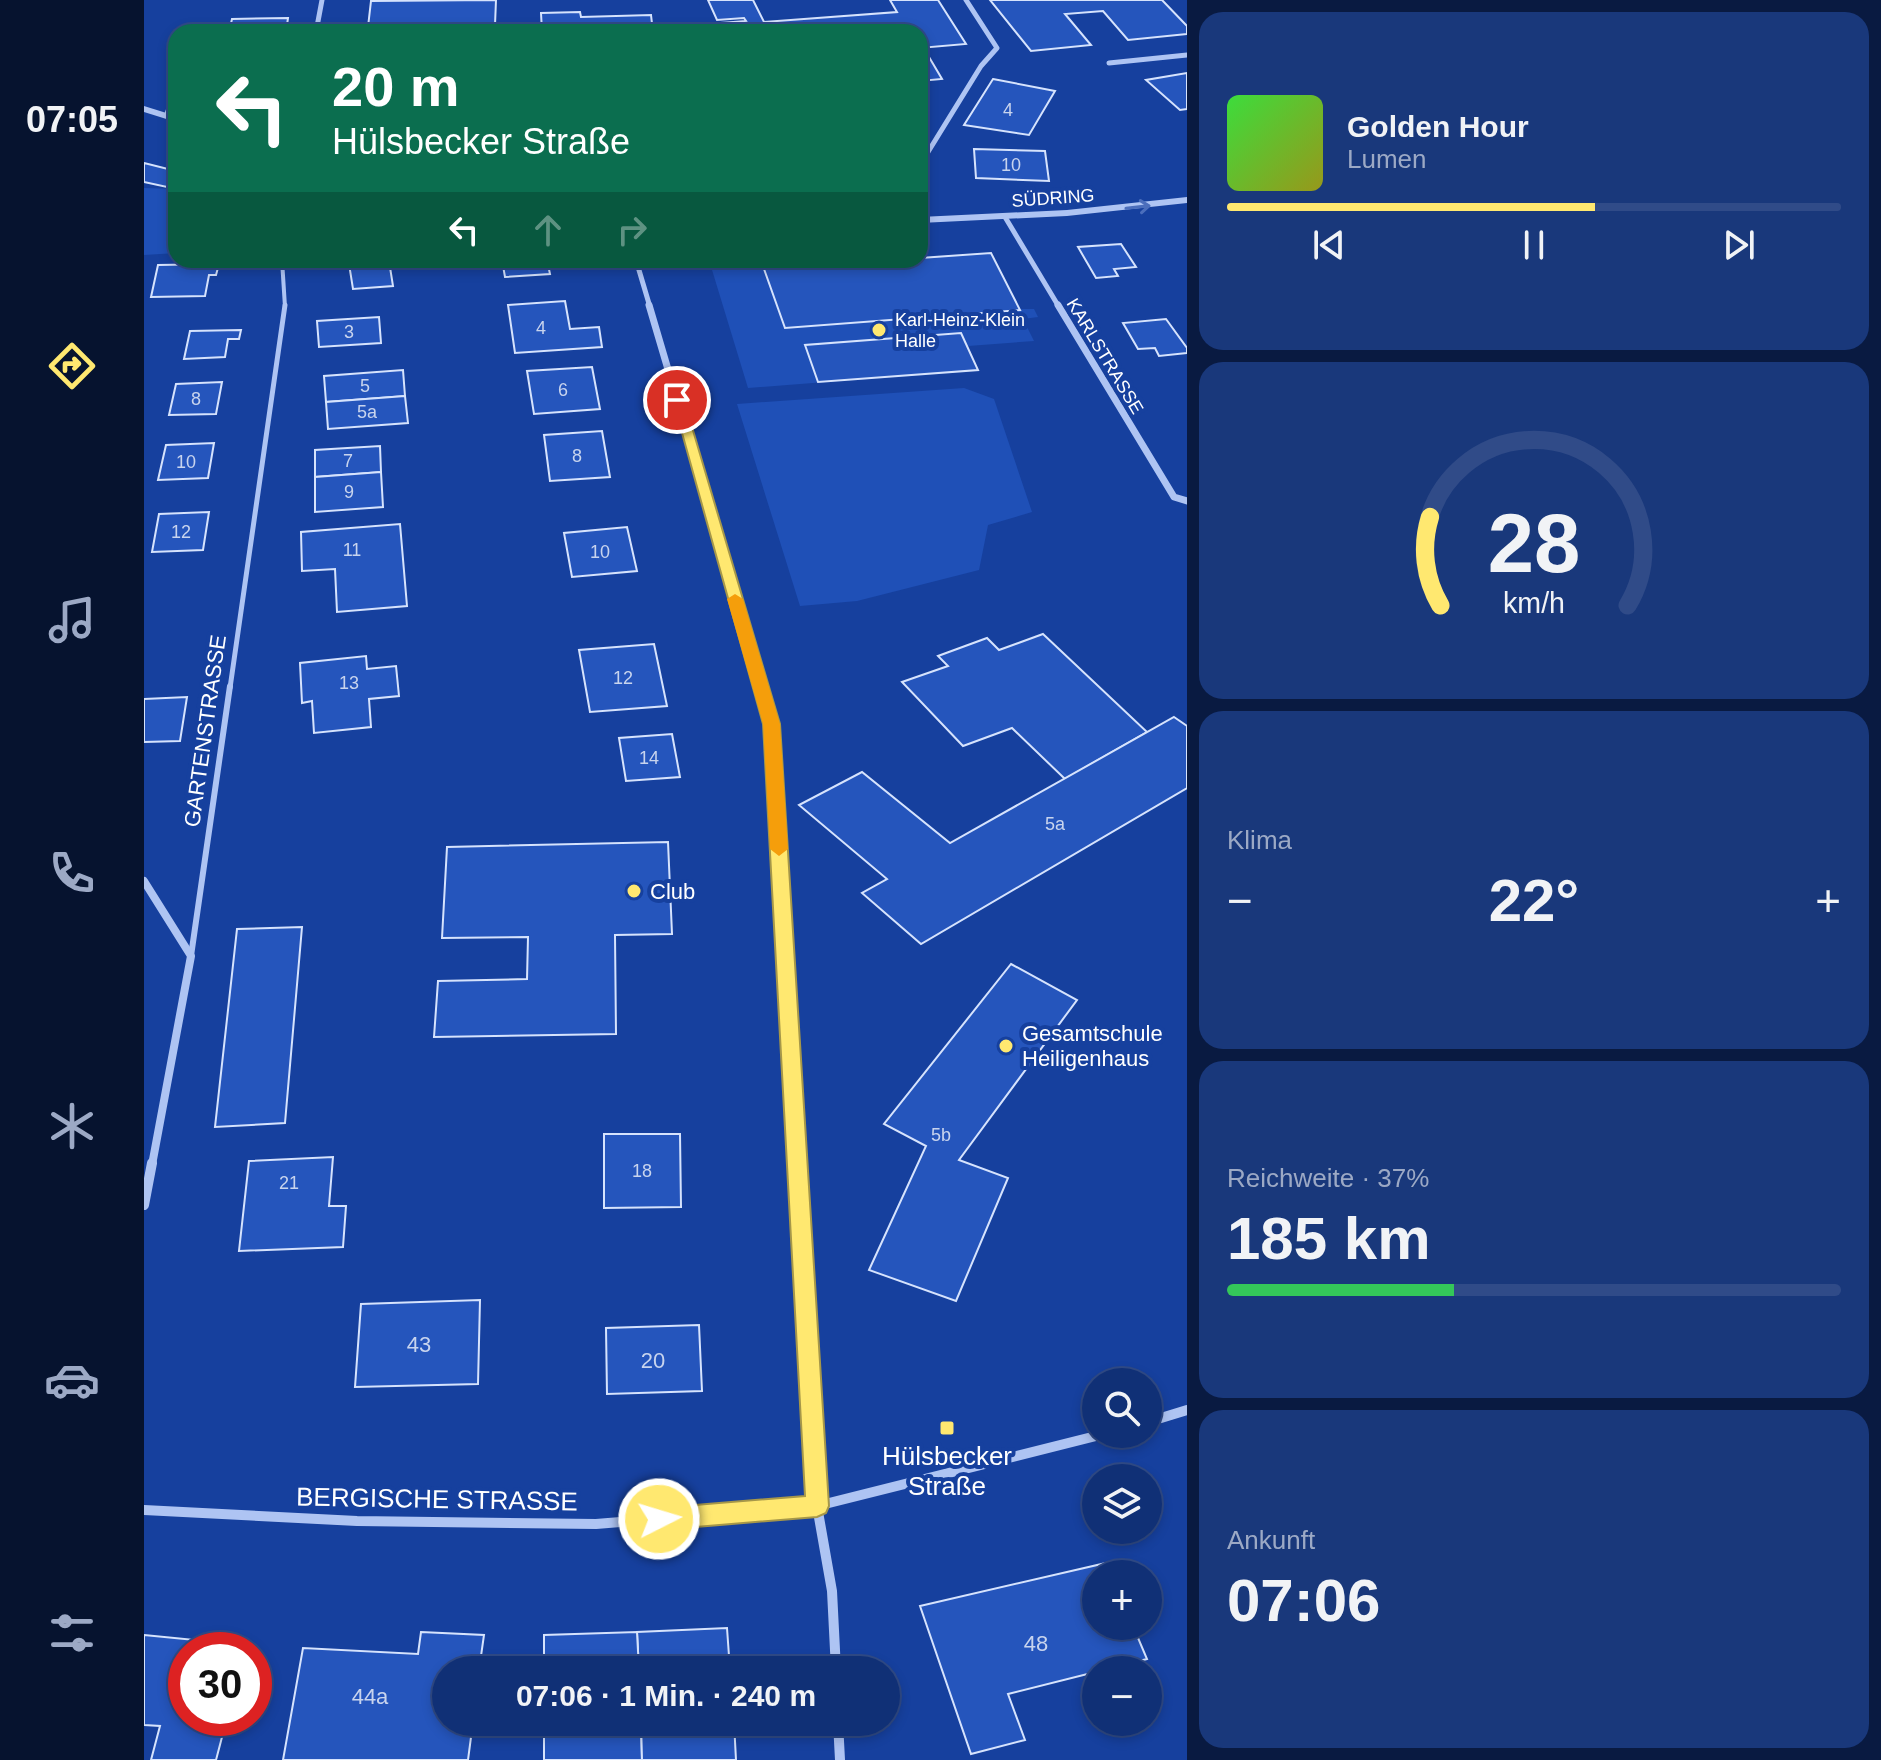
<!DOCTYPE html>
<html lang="de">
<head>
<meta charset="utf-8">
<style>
	body { margin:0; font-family:Helvetica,sans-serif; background:#19387b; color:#f1f3f6; height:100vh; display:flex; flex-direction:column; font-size:30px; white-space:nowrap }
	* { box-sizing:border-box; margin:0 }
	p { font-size:26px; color:#9ca9c5 }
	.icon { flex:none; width:44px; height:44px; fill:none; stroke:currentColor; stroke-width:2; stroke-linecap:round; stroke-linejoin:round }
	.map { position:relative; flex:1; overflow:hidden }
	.details { display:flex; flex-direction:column; gap:12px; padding:12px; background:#091a41; width:694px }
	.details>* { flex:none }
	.guide { position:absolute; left:24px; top:24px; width:760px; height:244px; border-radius:24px; box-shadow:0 4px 12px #0003,0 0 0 2px #304b88; background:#0b6e4f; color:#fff; overflow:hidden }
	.fabs { position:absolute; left:938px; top:1368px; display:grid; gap:16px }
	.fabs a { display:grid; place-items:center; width:80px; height:80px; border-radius:50%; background:#103076; box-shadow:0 4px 12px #0003,0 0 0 2px #304b88; font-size:40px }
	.speed { position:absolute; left:24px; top:1632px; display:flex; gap:16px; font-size:40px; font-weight:700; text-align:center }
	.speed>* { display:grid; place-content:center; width:104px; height:104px; border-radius:50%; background:#103076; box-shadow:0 4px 12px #0003,0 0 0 2px #304b88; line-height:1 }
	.speed .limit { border:12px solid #d22; background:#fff; color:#111 }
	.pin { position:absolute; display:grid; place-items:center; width:68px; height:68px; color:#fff; margin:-34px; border:4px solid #fff; border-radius:50%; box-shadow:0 2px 8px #0007 }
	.me { position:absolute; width:88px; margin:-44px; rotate:85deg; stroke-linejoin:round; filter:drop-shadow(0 0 6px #0008) }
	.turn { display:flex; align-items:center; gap:28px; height:168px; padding:0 32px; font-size:36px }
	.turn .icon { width:104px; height:104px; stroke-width:2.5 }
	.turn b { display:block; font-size:56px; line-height:68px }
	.lanes { display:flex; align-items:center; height:76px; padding:0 32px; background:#0003; justify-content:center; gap:40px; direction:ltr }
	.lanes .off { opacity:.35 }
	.big { font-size:60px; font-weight:600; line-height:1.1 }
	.details .card { flex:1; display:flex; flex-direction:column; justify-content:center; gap:12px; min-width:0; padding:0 28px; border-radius:24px; background:#19387b }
	.details .dial { align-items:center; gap:0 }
	.dial svg { height:208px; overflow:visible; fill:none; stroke:#304b88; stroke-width:7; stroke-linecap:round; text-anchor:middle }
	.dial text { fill:#f1f3f6; stroke:none }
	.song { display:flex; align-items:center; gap:24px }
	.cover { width:96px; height:96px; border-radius:12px; background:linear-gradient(135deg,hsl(120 70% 55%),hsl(60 70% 35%)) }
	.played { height:8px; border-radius:4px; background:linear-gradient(90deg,#ffe870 60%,#304b88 60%) }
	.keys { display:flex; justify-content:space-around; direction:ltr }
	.heat { display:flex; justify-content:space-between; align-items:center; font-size:44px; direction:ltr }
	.charge { height:12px; border-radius:6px; background:linear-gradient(90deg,#34c759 37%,#304b88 0) }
	.trip { position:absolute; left:288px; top:1656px; width:468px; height:80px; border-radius:40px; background:#103076; box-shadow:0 4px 12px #0003,0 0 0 2px #304b88; font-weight:600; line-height:80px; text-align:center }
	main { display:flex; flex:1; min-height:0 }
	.tab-bar { display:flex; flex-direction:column; width:144px; justify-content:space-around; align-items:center; background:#06132f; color:#9ca9c5 }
	.tab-bar .icon { width:56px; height:56px }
	.tab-bar .current { color:#ffe870 }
	.tab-bar b { font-size:36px; color:#f1f3f6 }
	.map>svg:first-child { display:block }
	.green { fill:#1f50b7 }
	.building { fill:#2555bc; stroke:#d6e3fd; stroke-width:2 }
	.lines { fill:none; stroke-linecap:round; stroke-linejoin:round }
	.service-far2 { stroke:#aec4f3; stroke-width:4 }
	.service-far1 { stroke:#aec4f3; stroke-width:5 }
	.service { stroke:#aec4f3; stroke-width:6 }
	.minor-far3 { stroke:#aec4f3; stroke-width:5 }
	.minor-far2 { stroke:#aec4f3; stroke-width:7 }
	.minor-far1 { stroke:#aec4f3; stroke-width:8 }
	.minor { stroke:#aec4f3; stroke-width:10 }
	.tertiary { fill:#aec4f3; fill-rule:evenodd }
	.oneway { stroke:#4b6ebc }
	.route { fill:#ffe870; stroke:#a69749; stroke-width:2 }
	.slow { fill:#f59e0b }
	.poi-dot { fill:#ffe870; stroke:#16409e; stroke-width:3 }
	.labels { text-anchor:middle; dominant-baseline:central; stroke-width:8; stroke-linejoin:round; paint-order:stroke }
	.number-label { font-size:18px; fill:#c8d4ee }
	.far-street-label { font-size:18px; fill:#fff; stroke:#16409e }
	.far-poi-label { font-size:18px; fill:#fff; stroke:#16409e; text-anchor:start }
	.street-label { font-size:22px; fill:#fff; stroke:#16409e }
	.poi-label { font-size:22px; fill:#fff; stroke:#16409e; text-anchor:start }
	.near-number-label { font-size:22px; fill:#c8d4ee }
	.near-poi-label { font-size:26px; fill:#fff; stroke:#16409e }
	.near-street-label { font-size:26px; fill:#fff; stroke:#16409e }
</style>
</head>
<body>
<main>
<nav class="tab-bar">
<b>07:05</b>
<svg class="icon current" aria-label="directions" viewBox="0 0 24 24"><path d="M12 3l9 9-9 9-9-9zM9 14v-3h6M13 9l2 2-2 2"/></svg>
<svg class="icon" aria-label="music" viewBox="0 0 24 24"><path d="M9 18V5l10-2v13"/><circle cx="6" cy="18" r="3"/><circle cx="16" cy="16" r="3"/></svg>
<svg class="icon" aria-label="phone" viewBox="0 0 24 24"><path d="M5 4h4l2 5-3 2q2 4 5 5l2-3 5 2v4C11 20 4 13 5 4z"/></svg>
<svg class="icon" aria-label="climate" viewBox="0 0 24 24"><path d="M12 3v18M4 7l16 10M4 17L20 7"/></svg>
<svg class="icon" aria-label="car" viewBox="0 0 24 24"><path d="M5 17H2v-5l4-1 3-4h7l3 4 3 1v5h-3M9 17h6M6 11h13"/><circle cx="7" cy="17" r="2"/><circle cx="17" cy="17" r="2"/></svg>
<svg class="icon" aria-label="filters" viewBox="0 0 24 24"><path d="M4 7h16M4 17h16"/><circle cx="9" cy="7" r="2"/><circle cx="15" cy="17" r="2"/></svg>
</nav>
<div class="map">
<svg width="1043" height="1760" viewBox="0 0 1043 1760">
	<rect width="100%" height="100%" fill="#16409e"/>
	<!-- green -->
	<g class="green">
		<path d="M0,188L32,189V253L0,255Z"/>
		<path d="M847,253L874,309H890L894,317L879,319L890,341L824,346L834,370L604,388L565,260H616L620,269Z"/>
		<path d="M820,388L850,399L888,512L844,525L835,570L713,601L656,606L593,404Z"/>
	</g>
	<!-- building -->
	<g class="building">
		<path d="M352,0L351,25L224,27L227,1Z"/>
		<path d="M564,0H609L620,22L753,12L746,0H794L822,44L776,48V32H555L552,25L602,21L600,18L573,20Z"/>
		<path d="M846,0H1018L1043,26V34L984,40L959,11L921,14L947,45L887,51Z"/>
		<path d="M436,12L437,17L507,15L509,32H398L397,13Z"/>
		<path d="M144,18L142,32H85L88,19Z"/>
		<path d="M310,26V32H241L242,27Z"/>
		<path d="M785,57L798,79L776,81V58Z"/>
		<path d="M1043,73V109L1036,110L1002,80Z"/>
		<path d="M849,79L911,91L885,135L820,125Z"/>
		<path d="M830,149L901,151L905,181L832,178Z"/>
		<path d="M0,163L32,171V181L23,187L0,182Z"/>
		<path d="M977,244L992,267L970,269L974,276L952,278L934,247Z"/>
		<path d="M847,253L876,310L641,328L620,269Z"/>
		<path d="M358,260H403L406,274L361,277Z"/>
		<path d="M245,261L249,286L209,289L205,264Z"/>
		<path d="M75,264L72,275H65L61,296L7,297L14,265Z"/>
		<path d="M421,301L426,329L455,327L458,347L371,353L364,305Z"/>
		<path d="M235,317L237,343L175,347L173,321Z"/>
		<path d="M1022,319L1043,348V353L1015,356L1011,348L994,349L979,323Z"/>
		<path d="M97,330L95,339H84L81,357L40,359L46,331Z"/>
		<path d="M817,333L834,370L674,382L661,345Z"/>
		<path d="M448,367L456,409L390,414L383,371Z"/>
		<path d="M259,370L261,396L182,402L180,376Z"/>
		<path d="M78,382L72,414L25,415L32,384Z"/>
		<path d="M261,396L264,423L184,429L182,402Z"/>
		<path d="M458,431L466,477L406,481L400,435Z"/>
		<path d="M70,443L64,478L14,480L22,445Z"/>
		<path d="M236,446L237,472L171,477V450Z"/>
		<path d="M237,472L239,507L171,512V477Z"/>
		<path d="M65,512L59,550L8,552L15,514Z"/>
		<path d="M256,524L263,606L193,612L191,569L158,571L157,532Z"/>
		<path d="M483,527L493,571L428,577L420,533Z"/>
		<path d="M899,634L1003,732L921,779L868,728L819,746L758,682L804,666L794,656L843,638L855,650Z"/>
		<path d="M510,644L523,706L446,712L435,650Z"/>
		<path d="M222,656L223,669L252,666L255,696L225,699L227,727L170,733L168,701L158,703L156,663Z"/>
		<path d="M43,697L36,741L0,742V699Z"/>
		<path d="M1030,717L1043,726V788L777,944L718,893L743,879L655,805L718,772L806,843Z"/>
		<path d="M528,734L536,777L482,781L475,738Z"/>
		<path d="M524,842L528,934L471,935L472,1034L290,1037L294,981L383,979L384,937L298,938L303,847Z"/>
		<path d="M158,927L141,1123L71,1127L93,929Z"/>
		<path d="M867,964L933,1000L815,1160L864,1178L812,1301L725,1270L782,1146L740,1124Z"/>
		<path d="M460,1134H536L537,1207L460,1208Z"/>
		<path d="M189,1157L185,1206H202L199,1247L95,1251L105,1161Z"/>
		<path d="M336,1300L334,1384L211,1387L217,1304Z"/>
		<path d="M555,1325L558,1391L463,1394L462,1328Z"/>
		<path d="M962,1563L967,1574H952V1626H989L1003,1659L864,1694L881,1740L827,1754L776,1606Z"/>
		<path d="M583,1628L586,1670H495L493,1632Z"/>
		<path d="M277,1632L340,1635L335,1670H302V1722H329L324,1760H139L159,1648L274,1654Z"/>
		<path d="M493,1632L495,1670H400V1635Z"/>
		<path d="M0,1635L102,1645L100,1650H42V1718H83L72,1760H7L16,1726L0,1725Z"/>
		<path d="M400,1722H497L498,1760H400Z"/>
		<path d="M497,1722H590L592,1760H498Z"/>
	</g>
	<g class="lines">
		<!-- service-far2 -->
		<g class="service-far2">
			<path d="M22,115L32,88"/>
			<path d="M138,260L141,307"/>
		</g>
		<!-- service-far1 -->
		<path class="service-far1" d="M86,688L141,305"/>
		<!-- service -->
		<path class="service" d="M47,956L86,686"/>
		<!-- minor-far3 -->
		<g class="minor-far3">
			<path d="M172,32L178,0"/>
			<path d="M965,63L1043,55"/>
			<path d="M776,165L837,66L853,48L822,0"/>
			<path d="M861,217L915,307"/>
			<path d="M492,260L506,307"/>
		</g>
		<!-- minor-far2 -->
		<g class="minor-far2">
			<path d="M505,305L618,688"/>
			<path d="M914,305L1030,497L1043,501"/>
		</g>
		<!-- minor-far1 -->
		<g class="minor-far1">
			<path d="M617,686L628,724L653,1165"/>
			<path d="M0,881L47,956L8,1165"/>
		</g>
		<!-- minor -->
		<g class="minor">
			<path d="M653,1163L673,1506L688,1591L692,1670"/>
			<path d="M0,1205L8,1163"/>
			<path d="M1004,1422L1043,1410"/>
			<path d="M0,1510L213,1521L452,1524L673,1506L960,1434"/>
			<path d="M694,1722L696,1760"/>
		</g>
		<!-- tertiary -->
		<g class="tertiary">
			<path d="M0,106L32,116V122L0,112Z"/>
			<path d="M1043,197V203L923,216L776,223V217L923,210Z"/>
		</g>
	</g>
	<!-- one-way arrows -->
	<defs><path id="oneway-shaft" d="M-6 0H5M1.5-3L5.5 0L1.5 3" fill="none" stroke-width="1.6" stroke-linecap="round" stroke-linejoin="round" transform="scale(2)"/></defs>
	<use class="oneway" href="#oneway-shaft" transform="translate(994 207) rotate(-6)"/>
	<!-- route -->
	<path class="route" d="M528,397L540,400L636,724L685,1506L682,1513L673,1517L515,1530L507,1527L503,1519L507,1511L515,1508L661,1496L619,724Z"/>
	<!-- slow -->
	<path class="slow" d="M591,594L599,599L636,724L644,849L635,856L626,849L619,724L583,599Z"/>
	<!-- markers -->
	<g class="poi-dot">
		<circle cx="735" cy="330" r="8"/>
		<circle cx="490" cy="891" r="8"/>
		<circle cx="862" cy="1046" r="8"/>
		<rect x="795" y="1420" width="16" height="16" rx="4"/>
	</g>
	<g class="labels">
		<!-- number labels -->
		<g class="number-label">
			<text x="864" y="110">4</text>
			<text x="867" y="165">10</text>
			<text x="397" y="328">4</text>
			<text x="205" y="332">3</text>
			<text x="221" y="386">5</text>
			<text x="419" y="390">6</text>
			<text x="52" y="399">8</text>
			<text x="223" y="412">5a</text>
			<text x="433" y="456">8</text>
			<text x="204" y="461">7</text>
			<text x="42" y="462">10</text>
			<text x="205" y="492">9</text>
			<text x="37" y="532">12</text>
			<text x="208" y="550">11</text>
			<text x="456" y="552">10</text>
			<text x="479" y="678">12</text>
			<text x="205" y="683">13</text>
			<text x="505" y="758">14</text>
			<text x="911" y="824">5a</text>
			<text x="797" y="1135">5b</text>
			<text x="498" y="1171">18</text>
			<text x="145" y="1183">21</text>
		</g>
		<!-- far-street labels -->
		<g class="far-street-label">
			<text transform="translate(909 198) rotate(-4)">SÜDRING</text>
			<text transform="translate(961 356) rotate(59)">KARLSTRASSE</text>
		</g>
		<!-- far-poi labels -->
		<g class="far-poi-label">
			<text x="751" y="320">Karl-Heinz-Klein<tspan x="751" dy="21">Halle</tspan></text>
		</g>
		<!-- street labels -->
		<g class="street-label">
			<text transform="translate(61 731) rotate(-82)">GARTENSTRASSE</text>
		</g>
		<!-- poi labels -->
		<g class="poi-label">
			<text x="506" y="891">Club</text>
			<text x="878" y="1033">Gesamtschule<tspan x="878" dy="25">Heiligenhaus</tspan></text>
		</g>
		<!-- near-number labels -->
		<g class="near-number-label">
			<text x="275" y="1344">43</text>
			<text x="509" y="1360">20</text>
			<text x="892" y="1643">48</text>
			<text x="226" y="1696">44a</text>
		</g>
		<!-- near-poi labels -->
		<g class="near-poi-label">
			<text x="803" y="1456">Hülsbecker<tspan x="803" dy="30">Straße</tspan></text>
		</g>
		<!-- near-street labels -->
		<g class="near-street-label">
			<text transform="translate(293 1499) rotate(1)">BERGISCHE STRASSE</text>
		</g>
	</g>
</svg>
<div class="fabs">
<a><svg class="icon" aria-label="search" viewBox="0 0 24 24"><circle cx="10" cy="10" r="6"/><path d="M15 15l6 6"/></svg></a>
<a><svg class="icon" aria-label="layers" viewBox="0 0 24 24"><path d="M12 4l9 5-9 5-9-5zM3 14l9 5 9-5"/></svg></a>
<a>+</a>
<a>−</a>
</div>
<div class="speed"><div class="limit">30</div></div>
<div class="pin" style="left:533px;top:400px;background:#d93025"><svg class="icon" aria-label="arrive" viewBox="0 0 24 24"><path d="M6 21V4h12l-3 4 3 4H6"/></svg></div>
<svg class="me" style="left:515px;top:1519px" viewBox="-20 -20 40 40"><circle r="17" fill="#ffe870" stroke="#fff" stroke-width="3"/><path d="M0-11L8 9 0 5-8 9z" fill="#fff"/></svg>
<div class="trip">07:06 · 1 Min. · 240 m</div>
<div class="guide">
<div class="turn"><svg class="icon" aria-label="left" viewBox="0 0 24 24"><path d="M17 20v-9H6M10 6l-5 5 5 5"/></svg><div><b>20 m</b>Hülsbecker Straße</div></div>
<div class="lanes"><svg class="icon" aria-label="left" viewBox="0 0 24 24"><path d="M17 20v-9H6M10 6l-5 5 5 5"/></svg><svg class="icon off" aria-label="ahead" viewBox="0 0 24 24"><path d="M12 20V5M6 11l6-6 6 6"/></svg><svg class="icon off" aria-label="right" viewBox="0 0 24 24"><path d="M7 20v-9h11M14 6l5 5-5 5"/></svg></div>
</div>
</div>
<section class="details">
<div class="card">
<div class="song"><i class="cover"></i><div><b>Golden Hour</b><p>Lumen</p></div></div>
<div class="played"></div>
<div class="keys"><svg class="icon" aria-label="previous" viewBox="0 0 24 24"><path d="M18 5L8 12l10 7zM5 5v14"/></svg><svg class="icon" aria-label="pause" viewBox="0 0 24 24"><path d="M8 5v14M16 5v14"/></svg><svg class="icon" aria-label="next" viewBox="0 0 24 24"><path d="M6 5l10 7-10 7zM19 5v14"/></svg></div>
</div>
<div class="card dial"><svg viewBox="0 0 100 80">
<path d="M14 69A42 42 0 1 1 86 69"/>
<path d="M14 69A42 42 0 0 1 10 35" stroke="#ffe870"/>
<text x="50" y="56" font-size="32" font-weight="700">28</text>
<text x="50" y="72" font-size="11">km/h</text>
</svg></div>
<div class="card"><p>Klima</p>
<div class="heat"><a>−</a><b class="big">22°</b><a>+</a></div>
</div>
<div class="card"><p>Reichweite · 37%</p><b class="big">185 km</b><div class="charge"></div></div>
<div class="card"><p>Ankunft</p><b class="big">07:06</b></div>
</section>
</main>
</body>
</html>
